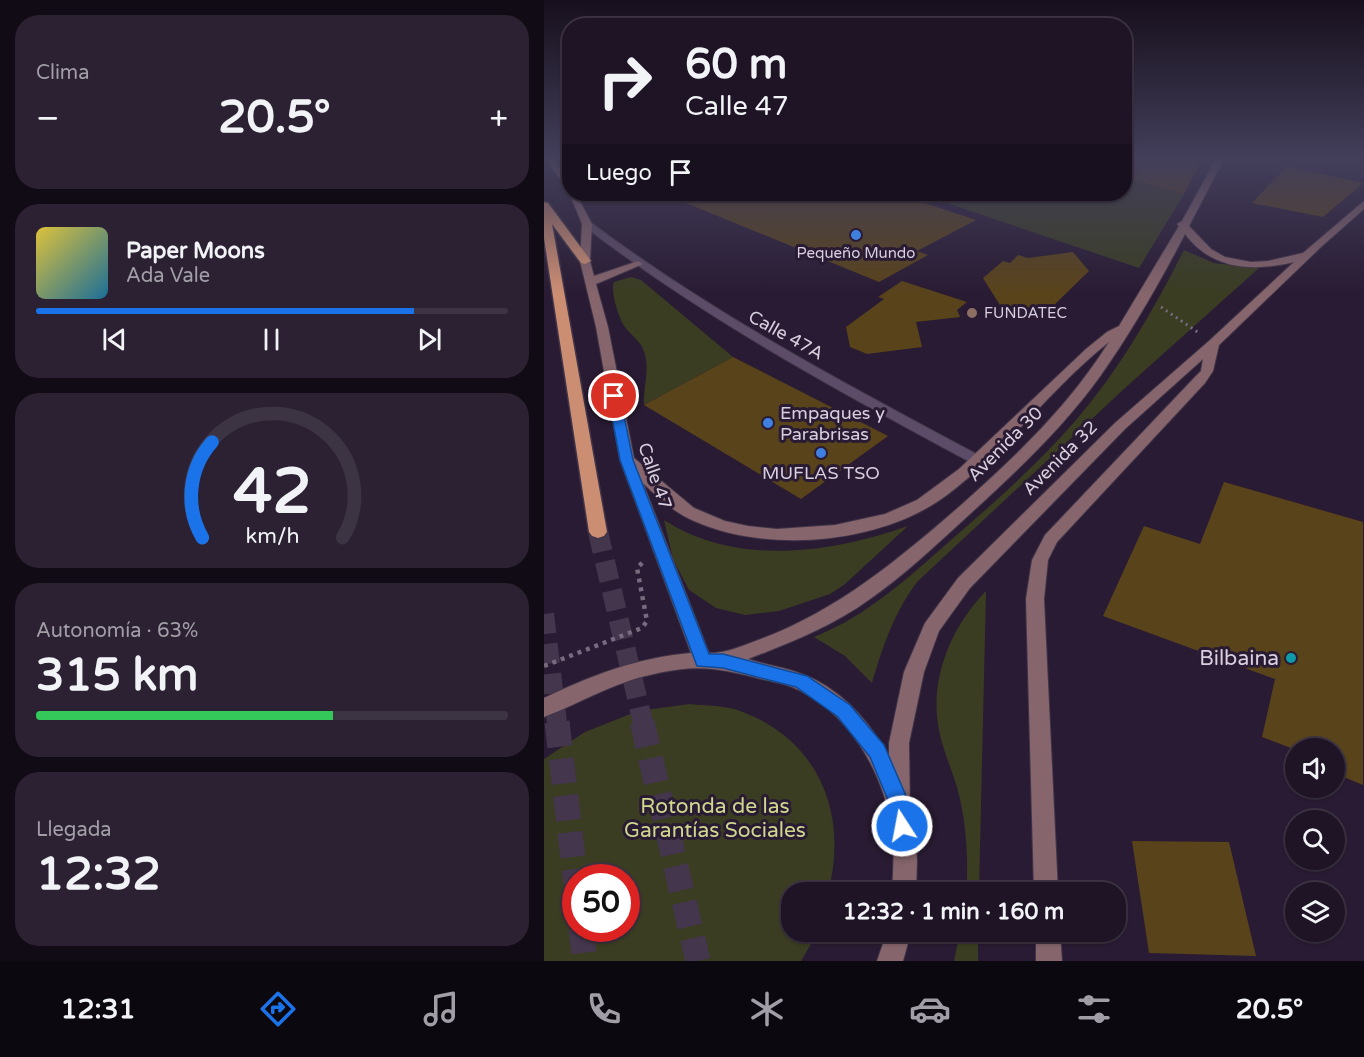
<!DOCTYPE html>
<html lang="es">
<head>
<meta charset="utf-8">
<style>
	body { margin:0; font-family:"Varela Round",sans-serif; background:#2c2132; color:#f1f3f6; height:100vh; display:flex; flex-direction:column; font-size:22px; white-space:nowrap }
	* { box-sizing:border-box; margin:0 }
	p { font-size:20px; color:#a19ea7 }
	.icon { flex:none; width:33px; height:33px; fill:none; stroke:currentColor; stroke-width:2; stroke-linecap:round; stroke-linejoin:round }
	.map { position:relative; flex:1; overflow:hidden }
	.panel { display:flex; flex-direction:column; gap:15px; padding:15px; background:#110b15; width:544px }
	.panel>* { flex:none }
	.banner { position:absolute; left:18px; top:18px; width:570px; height:183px; border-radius:24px; box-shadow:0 2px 4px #0004,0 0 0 2px #3c3343; background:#1f1426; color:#f1f3f6; overflow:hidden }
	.buttons { position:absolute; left:741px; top:738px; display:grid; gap:12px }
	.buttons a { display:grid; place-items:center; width:60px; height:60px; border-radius:50%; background:#1f1426; box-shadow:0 2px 4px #0004,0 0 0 2px #3c3343; font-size:30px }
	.speed { position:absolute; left:18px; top:864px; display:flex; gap:12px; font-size:30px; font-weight:700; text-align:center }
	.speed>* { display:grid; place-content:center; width:78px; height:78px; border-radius:50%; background:#1f1426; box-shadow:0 2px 4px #0004,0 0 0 2px #3c3343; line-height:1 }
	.speed .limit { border:9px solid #d22; background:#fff; color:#111 }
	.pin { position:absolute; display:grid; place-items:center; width:51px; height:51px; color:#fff; margin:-26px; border:3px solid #fff; border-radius:50%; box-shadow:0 2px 6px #0007 }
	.me { position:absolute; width:66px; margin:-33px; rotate:349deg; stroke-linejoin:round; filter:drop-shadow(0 0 4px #0008) }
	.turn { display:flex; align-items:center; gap:21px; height:126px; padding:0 24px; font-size:27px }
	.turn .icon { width:78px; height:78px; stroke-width:2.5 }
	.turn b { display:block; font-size:42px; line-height:51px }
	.then { display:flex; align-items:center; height:57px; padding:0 24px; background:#0003; gap:12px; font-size:22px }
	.big { font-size:45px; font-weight:700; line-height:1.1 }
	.panel .widget { flex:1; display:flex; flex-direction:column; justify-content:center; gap:9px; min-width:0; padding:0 21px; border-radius:24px; background:#2c2132 }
	.panel .dial { align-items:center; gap:0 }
	.dial svg { height:156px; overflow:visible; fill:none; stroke:#3c3343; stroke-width:7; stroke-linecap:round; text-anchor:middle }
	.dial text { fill:#f1f3f6; stroke:none }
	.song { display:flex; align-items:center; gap:18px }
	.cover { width:72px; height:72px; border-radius:9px; background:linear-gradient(135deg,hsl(50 70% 55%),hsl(200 70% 35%)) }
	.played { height:6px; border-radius:3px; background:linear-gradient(90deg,#1a73e8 80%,#3c3343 80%) }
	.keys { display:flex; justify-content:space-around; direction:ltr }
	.heat { display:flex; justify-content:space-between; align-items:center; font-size:33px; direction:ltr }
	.charge { height:9px; border-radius:4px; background:linear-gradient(90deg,#34c759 63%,#3c3343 0) }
	.trip { position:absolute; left:237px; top:882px; width:345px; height:60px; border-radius:24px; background:#1f1426; box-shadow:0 2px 4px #0004,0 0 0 2px #3c3343; font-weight:700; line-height:60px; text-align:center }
	.tab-bar { display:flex; height:96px; justify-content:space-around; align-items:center; background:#0c080f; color:#a19ea7 }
	.tab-bar .icon { width:42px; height:42px }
	.tab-bar .current { color:#1a73e8 }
	.tab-bar b { font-size:27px; color:#f1f3f6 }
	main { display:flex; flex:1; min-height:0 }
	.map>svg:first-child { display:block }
	.green { fill:#3a3d22; fill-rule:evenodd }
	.building { fill:#59431b }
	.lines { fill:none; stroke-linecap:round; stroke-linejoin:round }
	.trunk-tunnel-far1 { stroke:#43364d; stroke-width:20; stroke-dasharray:20 10; stroke-linecap:butt }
	.trunk-tunnel { stroke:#43364d; stroke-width:25; stroke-dasharray:25 12; stroke-linecap:butt }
	.minor-casing { stroke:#413549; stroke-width:2 }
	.secondary-casing { stroke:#413549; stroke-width:2 }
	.trunk-casing { stroke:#413549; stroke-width:3 }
	.path-far1 { stroke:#766b7f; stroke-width:3; stroke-dasharray:2 4; stroke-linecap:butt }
	.path { stroke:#766b7f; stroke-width:4.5; stroke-dasharray:4 5; stroke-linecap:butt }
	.minor { fill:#5c4c67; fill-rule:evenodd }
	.secondary { fill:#86656c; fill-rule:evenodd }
	.trunk { fill:#cc8e73; fill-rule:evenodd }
	.route { fill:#1a73e8; stroke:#114b97; stroke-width:1.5 }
	.shop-dot { fill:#3f7fe0; stroke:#291b33; stroke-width:2 }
	.education-dot { fill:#8d6e63; stroke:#291b33; stroke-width:2 }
	.culture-dot { fill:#0f9aa8; stroke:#291b33; stroke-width:2 }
	.labels { text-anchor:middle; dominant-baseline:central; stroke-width:6; stroke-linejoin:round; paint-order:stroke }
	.far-poi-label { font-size:15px; fill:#d8cfdf; stroke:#291b33 }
	.street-label { font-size:18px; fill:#d8cfdf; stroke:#291b33 }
	.poi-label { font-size:18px; fill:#d8cfdf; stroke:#291b33; text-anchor:start }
	.near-poi-label { font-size:21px; fill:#d8cfdf; stroke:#291b33; text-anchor:end }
	.near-park-label { font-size:21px; fill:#cfd68e; stroke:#291b33 }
</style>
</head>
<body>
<main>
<section class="panel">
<div class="widget"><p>Clima</p>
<div class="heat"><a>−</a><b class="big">20.5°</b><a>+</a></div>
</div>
<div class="widget">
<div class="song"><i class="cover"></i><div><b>Paper Moons</b><p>Ada Vale</p></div></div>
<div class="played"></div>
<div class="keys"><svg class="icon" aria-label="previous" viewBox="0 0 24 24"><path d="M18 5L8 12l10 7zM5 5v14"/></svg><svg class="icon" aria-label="pause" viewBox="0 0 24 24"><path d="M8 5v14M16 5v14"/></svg><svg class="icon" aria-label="next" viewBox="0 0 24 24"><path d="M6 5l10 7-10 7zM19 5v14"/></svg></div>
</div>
<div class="widget dial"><svg viewBox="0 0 100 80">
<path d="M14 69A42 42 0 1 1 86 69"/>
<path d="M14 69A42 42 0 0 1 19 20" stroke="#1a73e8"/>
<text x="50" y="56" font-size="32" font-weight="700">42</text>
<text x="50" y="72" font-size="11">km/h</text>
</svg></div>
<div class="widget"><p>Autonomía · 63%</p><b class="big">315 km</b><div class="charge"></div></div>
<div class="widget"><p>Llegada</p><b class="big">12:32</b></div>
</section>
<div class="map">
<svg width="820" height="961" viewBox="0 0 820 961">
	<rect width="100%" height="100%" fill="#291b33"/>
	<!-- green -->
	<g class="green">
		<path d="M581,178L640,194L595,268L376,194H580Z"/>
		<path d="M640,250L670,263L715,268L581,388L374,581C350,612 339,646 328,683L301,656L270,637C323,616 365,577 407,540C451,502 494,464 532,420C576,369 610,309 640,250Z"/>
		<path d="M87,277L97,280L189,357L100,405C99,386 107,368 99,349C96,341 86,334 81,327C75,319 66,292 70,282Z"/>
		<path d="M120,520C193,567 287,553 364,526L301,584L286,594L235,611L201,615L172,608L145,590L129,559Z"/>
		<path d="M442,591L435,892H422C425,859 422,820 413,787C407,768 399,750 395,730C385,679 407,627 442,591Z"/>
		<path d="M146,704C162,706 181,705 196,711C275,739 305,815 284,892H248V932H274L257,961H0V759L41,732L94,711ZM32,878H82V928H32Z"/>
		<path d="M416,932H434V961H410Z"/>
	</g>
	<!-- building -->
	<g class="building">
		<path d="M580,159H658L640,194L580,178Z"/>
		<path d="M743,166L819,183L779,217L708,203Z"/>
		<path d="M120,194H353L432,220L373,251L384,255L335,282Z"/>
		<path d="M529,252L545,271L507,308L462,315L439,278L459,261L466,263L474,255L484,258Z"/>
		<path d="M358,281L423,302L413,310L416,317L372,322L378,347L323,354L306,347L302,327L340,299L334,297Z"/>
		<path d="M189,357L295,411L344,436L257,499L100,405Z"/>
		<path d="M680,482L819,522V785L790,773V748L752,750L718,737L731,679L559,616L600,526L656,544Z"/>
		<path d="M588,841L685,842L712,956L605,953Z"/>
	</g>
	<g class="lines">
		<!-- trunk-tunnel-far1 -->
		<g class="trunk-tunnel-far1">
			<path d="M54,532L99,723"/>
			<path d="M0,614L13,723"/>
		</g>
		<!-- trunk-tunnel -->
		<g class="trunk-tunnel">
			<path d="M13,722L32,884"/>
			<path d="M98,722L154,961"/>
			<path d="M37,928L41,961"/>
		</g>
		<defs>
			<path id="minor" d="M40,222H46C169,314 303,385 438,457L440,460L433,465L428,463C294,391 161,319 40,226Z"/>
			<g id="secondary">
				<path d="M2,159H10L26,182V194H32L48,224L46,261L50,276L94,261L99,264L52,284L64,327L90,458L150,508L181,521L204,526L233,529L291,525L341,514L373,500L415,469L542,349L563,332L575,326L635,226L633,224L638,221L672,159H680L645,226L667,249L681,257L707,262L724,261L759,253L820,201V209L778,246L675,345L669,371L661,383L513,542L504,560L500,599L514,892H490L482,599L488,560L501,535L651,377L657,371L659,359L581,429L426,588L395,631L380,672L365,743L366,808L371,830L373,861L372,892H348C349,871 351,850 348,829C339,771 304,710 248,687C238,683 227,681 217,679C175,668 153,664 110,674C70,682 37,703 0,717V698C46,676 95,657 147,653L76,460L52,327L36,261L38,224L25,192ZM641,234C668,270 709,272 750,262L665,341L571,423L414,578L381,623L360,672L345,743V756C325,721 296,688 258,674C240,667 222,665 204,659C246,643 289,626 326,599C362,574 394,543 426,514C473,471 520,427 557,375C588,331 616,282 641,234ZM565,342C524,407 473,455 416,506C355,559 294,610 217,639C200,645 184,653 165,653L99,483C114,498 131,513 150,521C224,554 338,544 403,495C463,450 507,388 565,342Z"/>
				<path d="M343,932H367L359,961H333Z"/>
				<path d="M492,932H516L518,961H492Z"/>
			</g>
			<path id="trunk" d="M0,202L4,203L47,261L41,264L37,263L8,224L63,532L60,536L54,538L48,536L45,532L0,238Z"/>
		</defs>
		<!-- minor casing -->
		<use href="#minor" class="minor-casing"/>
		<!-- secondary casing -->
		<use href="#secondary" class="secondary-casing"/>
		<!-- trunk casing -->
		<use href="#trunk" class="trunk-casing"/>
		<!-- path-far1 -->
		<path class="path-far1" d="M617,307L655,333"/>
		<!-- path -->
		<path class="path" d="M0,666L98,628L103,621L93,568L99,562"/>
		<!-- minor -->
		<use href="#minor" class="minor"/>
		<!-- secondary -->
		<use href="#secondary" class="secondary"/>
		<!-- trunk -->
		<use href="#trunk" class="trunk"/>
	</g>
	<!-- sky -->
	<linearGradient id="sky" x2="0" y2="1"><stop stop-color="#170f1c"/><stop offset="0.54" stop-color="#433f5b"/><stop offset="1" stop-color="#433f5b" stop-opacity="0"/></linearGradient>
	<rect width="820" height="293" fill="url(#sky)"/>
	<!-- route -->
	<path class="route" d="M70,392L76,396L89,460L165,654H179L263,676L306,705L340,745L366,805L369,826L366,833L358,836L351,833L346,805L326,757L293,716L252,687L179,668L153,666L76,460L64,396Z"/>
	<!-- markers -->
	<g class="shop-dot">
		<circle cx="312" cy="235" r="6"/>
		<circle cx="224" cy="423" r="6"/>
		<circle cx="277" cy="453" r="6"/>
	</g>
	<circle class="education-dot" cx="428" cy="313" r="6"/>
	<circle class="culture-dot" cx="747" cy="658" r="6"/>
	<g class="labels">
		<!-- far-poi labels -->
		<g class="far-poi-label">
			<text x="312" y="253">Pequeño Mundo</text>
			<text x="440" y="313" text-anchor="start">FUNDATEC</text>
		</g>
		<!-- street labels -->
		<g class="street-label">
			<text transform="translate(242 335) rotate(29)">Calle 47A</text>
			<text transform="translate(461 444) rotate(-45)">Avenida 30</text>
			<text transform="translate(516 458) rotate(-45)">Avenida 32</text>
			<text transform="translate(111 476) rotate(71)">Calle 47</text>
		</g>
		<!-- poi labels -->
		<g class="poi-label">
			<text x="236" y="413">Empaques y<tspan x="236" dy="21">Parabrisas</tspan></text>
			<text x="277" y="473" text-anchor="middle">MUFLAS TSO</text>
		</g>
		<!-- near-poi labels -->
		<g class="near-poi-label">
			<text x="735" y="658">Bilbaina</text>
		</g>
		<!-- near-park labels -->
		<g class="near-park-label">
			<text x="171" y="806">Rotonda de las<tspan x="171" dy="24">Garantías Sociales</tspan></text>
		</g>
	</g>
</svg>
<div class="buttons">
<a><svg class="icon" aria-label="sound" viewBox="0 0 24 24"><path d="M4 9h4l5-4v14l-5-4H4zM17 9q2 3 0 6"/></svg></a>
<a><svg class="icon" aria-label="search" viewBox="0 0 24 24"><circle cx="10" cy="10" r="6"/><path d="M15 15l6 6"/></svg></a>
<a><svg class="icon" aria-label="layers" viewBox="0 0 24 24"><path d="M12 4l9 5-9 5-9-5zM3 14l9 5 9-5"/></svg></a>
</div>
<div class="speed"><div class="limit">50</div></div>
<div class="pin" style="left:70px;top:396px;background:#d93025"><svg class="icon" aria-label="arrive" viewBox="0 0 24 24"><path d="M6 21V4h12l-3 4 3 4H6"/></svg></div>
<svg class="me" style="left:358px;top:826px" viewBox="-20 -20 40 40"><circle r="17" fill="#1a73e8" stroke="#fff" stroke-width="3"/><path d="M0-11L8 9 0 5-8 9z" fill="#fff"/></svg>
<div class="trip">12:32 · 1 min · 160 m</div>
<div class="banner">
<div class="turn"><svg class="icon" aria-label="right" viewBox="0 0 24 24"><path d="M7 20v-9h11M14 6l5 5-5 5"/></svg><div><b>60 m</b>Calle 47</div></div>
<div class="then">Luego<svg class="icon" aria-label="arrive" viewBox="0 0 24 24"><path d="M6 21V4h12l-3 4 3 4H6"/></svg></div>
</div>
</div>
</main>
<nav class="tab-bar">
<b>12:31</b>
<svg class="icon current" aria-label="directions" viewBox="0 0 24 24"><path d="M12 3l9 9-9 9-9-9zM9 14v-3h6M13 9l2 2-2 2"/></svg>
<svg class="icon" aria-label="music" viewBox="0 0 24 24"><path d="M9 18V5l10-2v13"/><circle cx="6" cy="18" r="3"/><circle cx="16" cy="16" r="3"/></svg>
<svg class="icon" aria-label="phone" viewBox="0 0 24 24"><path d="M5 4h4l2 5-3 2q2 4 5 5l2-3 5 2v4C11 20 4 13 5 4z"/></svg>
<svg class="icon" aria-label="climate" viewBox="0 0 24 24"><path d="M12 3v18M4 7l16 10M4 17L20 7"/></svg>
<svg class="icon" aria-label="car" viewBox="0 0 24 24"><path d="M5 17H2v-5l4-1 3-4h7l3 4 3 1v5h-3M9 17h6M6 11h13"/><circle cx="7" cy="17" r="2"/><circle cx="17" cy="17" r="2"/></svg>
<svg class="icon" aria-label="filters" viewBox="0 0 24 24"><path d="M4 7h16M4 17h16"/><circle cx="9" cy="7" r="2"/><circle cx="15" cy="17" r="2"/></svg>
<b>20.5°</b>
</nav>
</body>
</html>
